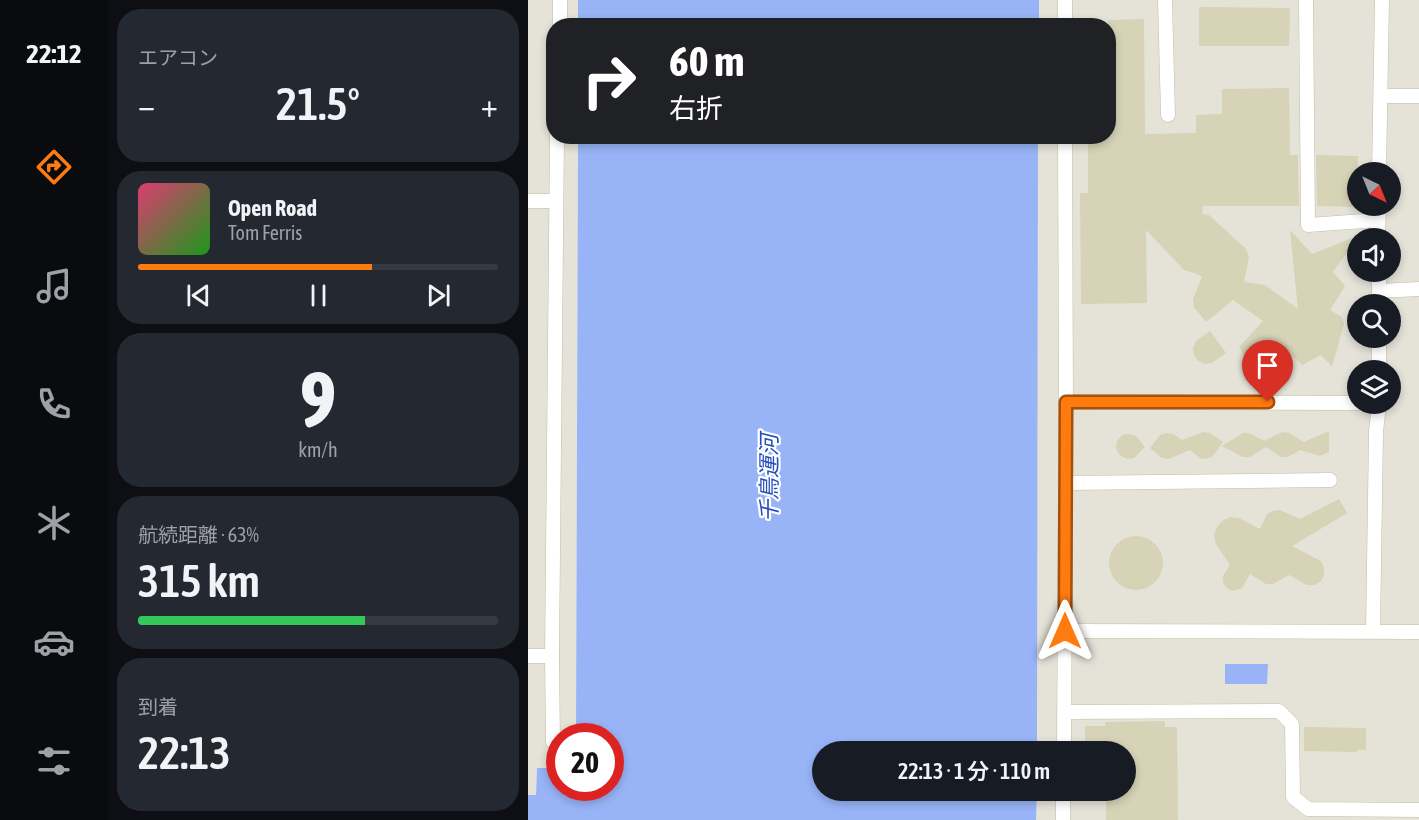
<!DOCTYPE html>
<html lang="ja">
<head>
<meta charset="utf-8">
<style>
	body { margin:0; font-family:"Asap Condensed","Noto Sans JP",sans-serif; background:#242831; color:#f1f3f6; height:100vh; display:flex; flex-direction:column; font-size:22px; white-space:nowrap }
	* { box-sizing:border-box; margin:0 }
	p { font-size:20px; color:#9ea1a6 }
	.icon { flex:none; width:33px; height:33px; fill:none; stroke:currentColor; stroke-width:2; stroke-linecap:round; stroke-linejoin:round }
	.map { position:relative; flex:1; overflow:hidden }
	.sheet { display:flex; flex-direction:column; gap:9px; padding:9px; background:#0d0f14; width:420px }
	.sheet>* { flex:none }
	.top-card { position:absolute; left:18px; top:18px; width:570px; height:126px; border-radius:24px; box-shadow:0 3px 9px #0003; background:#202124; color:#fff; overflow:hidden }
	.needle { width:39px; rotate:137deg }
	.controls { position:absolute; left:819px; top:162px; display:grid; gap:12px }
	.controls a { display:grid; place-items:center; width:54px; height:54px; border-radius:50%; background:#171b24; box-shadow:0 3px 9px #0003; font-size:30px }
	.speed { position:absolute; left:18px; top:723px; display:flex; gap:12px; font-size:30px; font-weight:700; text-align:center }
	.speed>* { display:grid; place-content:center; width:78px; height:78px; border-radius:50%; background:#171b24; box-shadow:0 3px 9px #0003; line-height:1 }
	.speed .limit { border:9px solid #d22; background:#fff; color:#111 }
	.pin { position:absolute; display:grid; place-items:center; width:51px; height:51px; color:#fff; margin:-62px -26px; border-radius:50% 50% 50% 0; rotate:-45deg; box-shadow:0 0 6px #0007 }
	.pin .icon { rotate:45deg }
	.me { position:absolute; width:66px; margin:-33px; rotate:0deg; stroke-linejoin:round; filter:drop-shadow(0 0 4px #0008) }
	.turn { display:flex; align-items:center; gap:21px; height:126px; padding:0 24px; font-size:27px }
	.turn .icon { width:78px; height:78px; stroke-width:2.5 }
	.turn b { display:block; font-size:42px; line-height:51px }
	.big { font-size:45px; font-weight:600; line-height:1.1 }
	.sheet .tile { flex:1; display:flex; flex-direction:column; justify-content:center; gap:9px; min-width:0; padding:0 21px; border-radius:24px; background:#242831 }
	.sheet .dial { align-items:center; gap:0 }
	.dial b { font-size:78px; line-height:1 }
	.song { display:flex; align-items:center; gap:18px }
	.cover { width:72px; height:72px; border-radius:9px; background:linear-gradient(135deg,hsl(340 70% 55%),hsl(120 70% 35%)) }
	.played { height:6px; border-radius:3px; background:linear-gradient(90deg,#ff7b0f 65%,#363941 65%) }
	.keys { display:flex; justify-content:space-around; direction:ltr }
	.heat { display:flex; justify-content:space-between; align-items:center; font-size:33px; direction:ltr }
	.charge { height:9px; border-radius:4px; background:linear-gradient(90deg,#34c759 63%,#363941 0) }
	.trip { position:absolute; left:284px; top:741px; width:324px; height:60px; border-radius:30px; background:#171b24; box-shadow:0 3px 9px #0003; font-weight:600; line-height:60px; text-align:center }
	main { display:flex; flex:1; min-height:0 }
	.tabs { display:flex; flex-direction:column; width:108px; justify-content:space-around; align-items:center; background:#090b0e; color:#9ea1a6 }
	.tabs .icon { width:42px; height:42px }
	.tabs .on { color:#ff7b0f }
	.tabs b { font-size:27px; color:#f1f3f6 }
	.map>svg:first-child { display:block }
	.industrial { fill:#e5e3d8; fill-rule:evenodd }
	.water { fill:#98b4f7 }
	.building { fill:#d6d3b7 }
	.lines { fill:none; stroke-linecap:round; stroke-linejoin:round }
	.service-casing { stroke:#c0bea5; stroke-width:15 }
	.service { stroke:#fff; stroke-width:14 }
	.route-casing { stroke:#a6500a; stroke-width:15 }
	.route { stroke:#ff7b0f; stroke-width:10 }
	.labels { text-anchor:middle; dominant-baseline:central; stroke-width:4.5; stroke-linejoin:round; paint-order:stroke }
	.water-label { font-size:22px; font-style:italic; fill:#224dbc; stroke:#fff }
</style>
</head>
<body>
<main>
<nav class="tabs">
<b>22:12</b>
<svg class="icon on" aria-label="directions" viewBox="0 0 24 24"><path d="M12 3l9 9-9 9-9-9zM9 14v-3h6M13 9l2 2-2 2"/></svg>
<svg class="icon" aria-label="music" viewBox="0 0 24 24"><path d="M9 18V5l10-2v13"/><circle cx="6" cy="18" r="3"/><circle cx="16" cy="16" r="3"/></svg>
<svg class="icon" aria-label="phone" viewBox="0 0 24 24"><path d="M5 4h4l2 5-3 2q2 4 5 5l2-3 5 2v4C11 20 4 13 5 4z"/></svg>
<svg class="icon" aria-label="climate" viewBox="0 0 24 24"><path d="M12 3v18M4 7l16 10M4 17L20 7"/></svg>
<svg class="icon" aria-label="car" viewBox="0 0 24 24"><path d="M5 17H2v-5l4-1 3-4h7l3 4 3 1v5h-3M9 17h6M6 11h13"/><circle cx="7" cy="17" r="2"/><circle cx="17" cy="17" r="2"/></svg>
<svg class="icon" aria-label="filters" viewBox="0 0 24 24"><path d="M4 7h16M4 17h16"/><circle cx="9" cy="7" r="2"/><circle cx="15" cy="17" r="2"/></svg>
</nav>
<section class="sheet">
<div class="tile"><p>エアコン</p>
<div class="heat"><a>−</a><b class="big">21.5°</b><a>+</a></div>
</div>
<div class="tile">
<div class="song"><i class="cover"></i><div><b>Open Road</b><p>Tom Ferris</p></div></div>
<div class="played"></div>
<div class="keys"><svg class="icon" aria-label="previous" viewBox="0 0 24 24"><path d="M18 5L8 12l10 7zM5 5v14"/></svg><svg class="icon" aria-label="pause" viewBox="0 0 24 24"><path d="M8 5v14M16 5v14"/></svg><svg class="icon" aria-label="next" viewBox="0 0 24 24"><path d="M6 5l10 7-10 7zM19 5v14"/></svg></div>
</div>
<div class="tile dial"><b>9</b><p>km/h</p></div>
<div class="tile"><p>航続距離 · 63%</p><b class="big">315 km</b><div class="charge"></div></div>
<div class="tile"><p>到着</p><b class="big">22:13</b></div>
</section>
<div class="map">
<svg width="891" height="820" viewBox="0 0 891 820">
	<rect width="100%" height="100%" fill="#f3f3e3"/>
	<!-- industrial -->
	<g class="industrial">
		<path d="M0,0H50V25L26,26V136L50,137L48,736H32L31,768H9L8,795H0Z"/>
		<path d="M511,0H891V820H508L509,791L597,790V752L509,751L510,137L580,136V26L511,25ZM830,172H862V206H830ZM830,238H862V272H830ZM830,304H862V338H830ZM830,370H862V404H830Z"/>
	</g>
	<!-- water -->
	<g class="water">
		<rect x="50" y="0" width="461" height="25"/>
		<path d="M50,137H510L509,751L294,752V790L509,791L508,820H0V795H8L9,768H31L32,788H82V736H48Z"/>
		<path d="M697,664H740L739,684H697Z"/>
	</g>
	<!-- building -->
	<g class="building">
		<path d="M671,7L762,8L761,46H671Z"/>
		<path d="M616,19L617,134L668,133V115L694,114V89L761,88L762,155H770L771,206H675L674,214L681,215L718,249L721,257L716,282L737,285L770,309L762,230L784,254L832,235L805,272L817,286L802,310L814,317L816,324L804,367L793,355L774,365L755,346L739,362L733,365L726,364L719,360L711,347L735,321L705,300L678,322L666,307L665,299L674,277L668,273L669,274L656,270L618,230L619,303L553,304L552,193H560V136H580V20Z"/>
		<path d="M788,155L830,156V207L789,206Z"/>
		<path d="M682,331L698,353L684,363L677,364L670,361L666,355L665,348L668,341Z"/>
		<path d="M801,431V452L792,456L772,450L760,457H753L738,447L722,457H715L694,446L715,433H721L736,441L754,432L761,433L776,442Z"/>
		<path d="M675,432L682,433L695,442L685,456L678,459L672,458L662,450L641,459L634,458L622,448L632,435L638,433L645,434L654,440Z"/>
		<path d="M601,434L608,436L617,447L606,458L599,459L593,456L589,451L588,445L590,439L595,435Z"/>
		<path d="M811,499L819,513L764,546L793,561L796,568V575L793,581L787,585H779L761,575L745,584H738L722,574L714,588L709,590L703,591L698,587L695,582V576L702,565L688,544L686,535L689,527L694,521L702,517L711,518L732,529L739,514L745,511L752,510L772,519Z"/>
		<circle cx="608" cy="563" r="27"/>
		<path d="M637,721V727H649L650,820H578V790H597V752H557V726H577V722Z"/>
		<path d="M776,727L838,728V750H829V752L776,751Z"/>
	</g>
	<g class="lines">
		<defs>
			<g id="service">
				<path d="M537,0V26"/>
				<path d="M637,0L640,115"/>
				<path d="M778,0L780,225L850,220"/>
				<path d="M32,26V0"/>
				<path d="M853,96H891"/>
				<path d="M851,172L854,0"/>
				<path d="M0,201H28"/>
				<path d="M850,238L851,206"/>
				<path d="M851,272V304"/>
				<path d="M851,291L891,289"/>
				<path d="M851,338V370"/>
				<path d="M538,402L830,403"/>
				<path d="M537,483L802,480"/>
				<path d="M537,631L891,632"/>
				<path d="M845,631L848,432L851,404"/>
				<path d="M0,656H24"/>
				<path d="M536,712L751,711L764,724L765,797L780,809L891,810"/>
				<path d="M25,742L24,656L29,136"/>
				<path d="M536,752L538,402L537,136"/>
				<path d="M535,820V790"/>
			</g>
		</defs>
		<!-- service casing -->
		<use href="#service" class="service-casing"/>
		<!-- service -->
		<use href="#service" class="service"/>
	</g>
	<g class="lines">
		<defs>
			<path id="route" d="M537,631L538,402H740"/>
		</defs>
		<!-- route casing -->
		<use href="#route" class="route-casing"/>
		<!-- route -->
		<use href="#route" class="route"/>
	</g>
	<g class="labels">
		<!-- water labels -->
		<g class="water-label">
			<text transform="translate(241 478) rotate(-90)">千鳥運河</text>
		</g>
	</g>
</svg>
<div class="controls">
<a><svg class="needle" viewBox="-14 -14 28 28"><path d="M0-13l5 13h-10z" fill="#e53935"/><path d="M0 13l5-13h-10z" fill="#9ea1a6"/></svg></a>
<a><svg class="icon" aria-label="sound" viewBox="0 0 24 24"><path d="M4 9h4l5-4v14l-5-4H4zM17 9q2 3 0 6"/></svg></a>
<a><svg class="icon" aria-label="search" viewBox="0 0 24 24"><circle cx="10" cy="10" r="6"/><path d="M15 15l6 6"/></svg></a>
<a><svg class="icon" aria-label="layers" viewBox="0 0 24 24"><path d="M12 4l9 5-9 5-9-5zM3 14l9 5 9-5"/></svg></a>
</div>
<div class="speed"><div class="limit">20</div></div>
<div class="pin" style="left:740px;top:402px;background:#d93025"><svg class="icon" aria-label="arrive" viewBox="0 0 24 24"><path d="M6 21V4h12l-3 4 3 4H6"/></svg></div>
<svg class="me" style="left:537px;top:631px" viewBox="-20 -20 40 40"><path d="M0-17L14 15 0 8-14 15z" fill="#ff7b0f" stroke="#fff" stroke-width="4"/></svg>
<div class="trip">22:13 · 1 分 · 110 m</div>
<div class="top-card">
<div class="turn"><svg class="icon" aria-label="right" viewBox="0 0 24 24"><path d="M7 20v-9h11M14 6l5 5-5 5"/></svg><div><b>60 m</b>右折</div></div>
</div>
</div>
</main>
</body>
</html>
